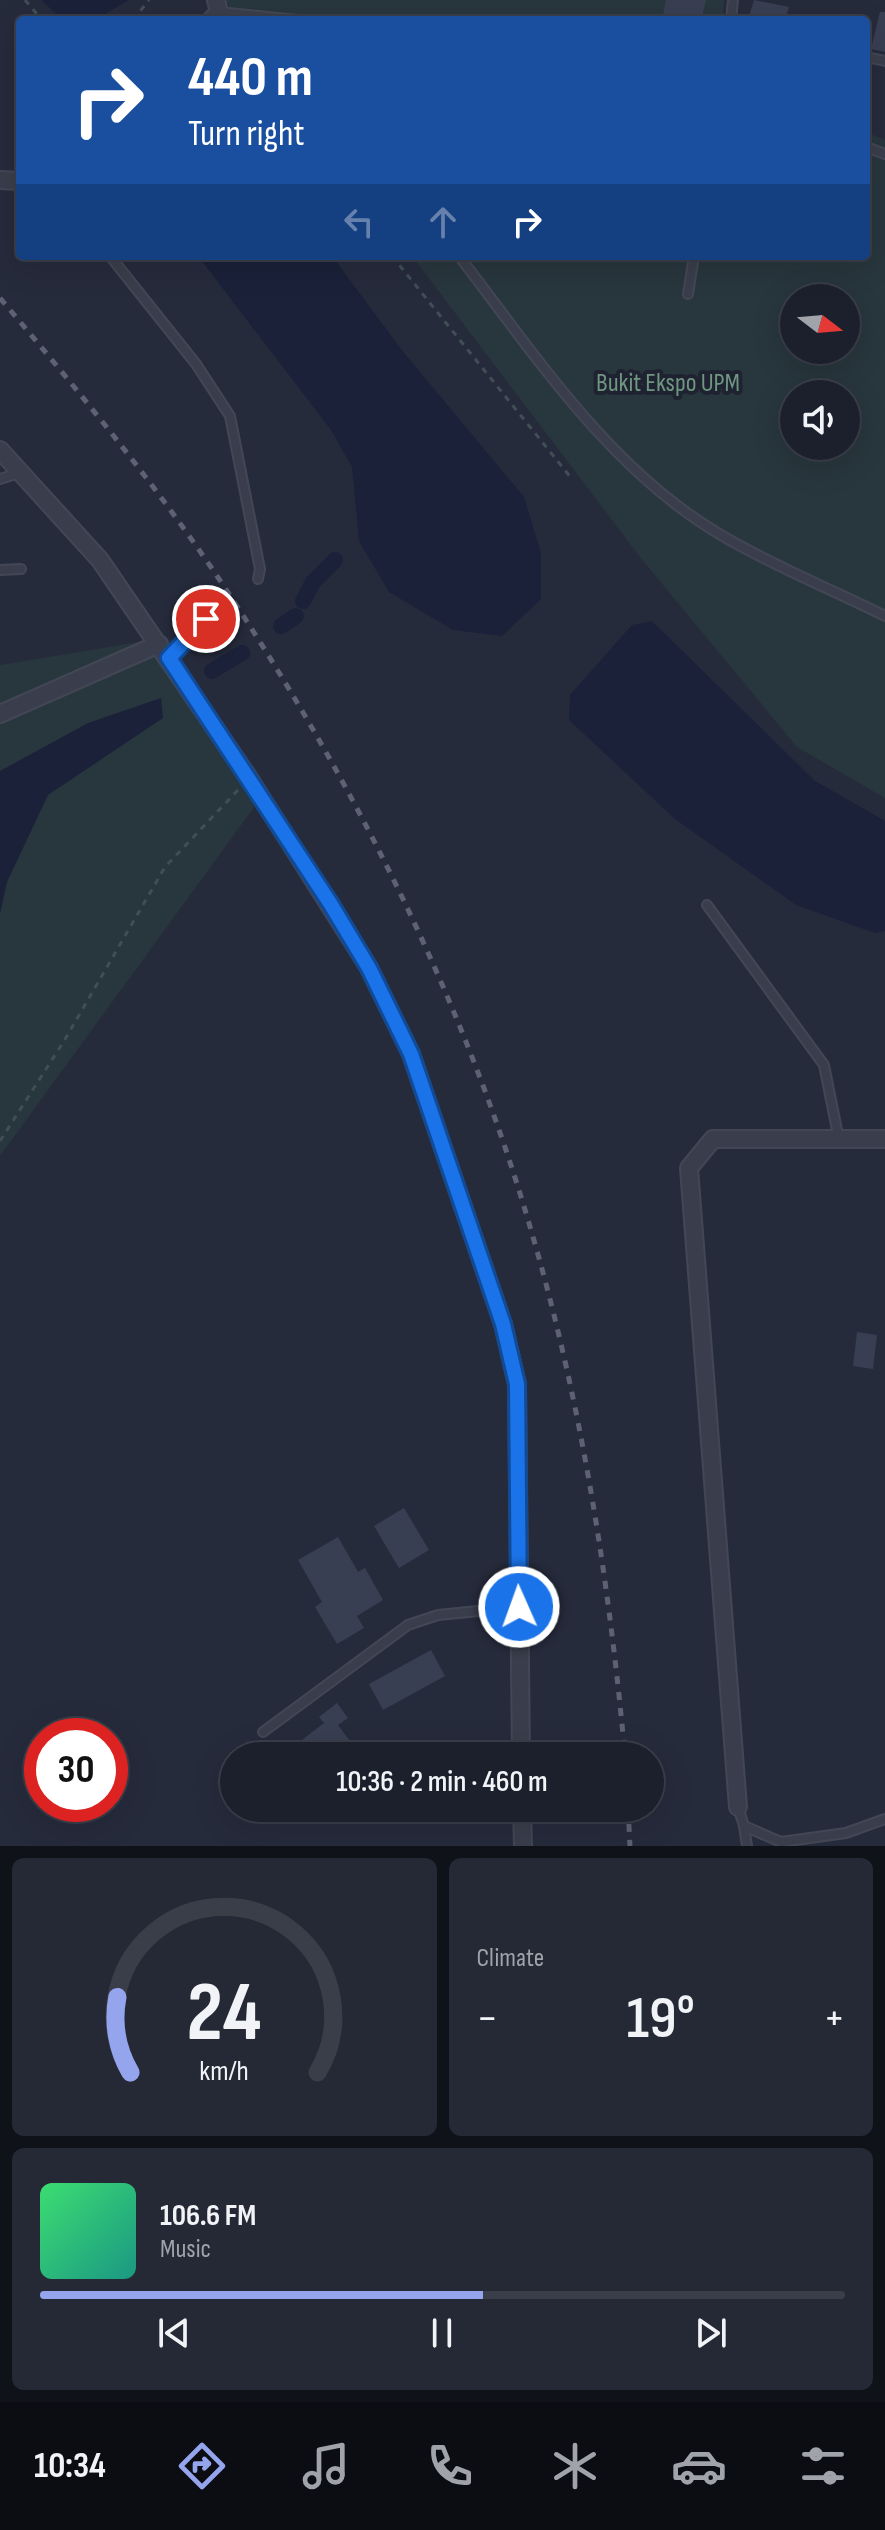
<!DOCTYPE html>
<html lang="en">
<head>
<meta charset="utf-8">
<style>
	body { margin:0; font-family:"Sofia Sans Condensed",sans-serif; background:#252835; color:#f1f3f6; height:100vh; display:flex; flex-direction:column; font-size:30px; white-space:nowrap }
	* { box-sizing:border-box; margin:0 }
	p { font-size:26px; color:#a0a3aa }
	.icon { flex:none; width:44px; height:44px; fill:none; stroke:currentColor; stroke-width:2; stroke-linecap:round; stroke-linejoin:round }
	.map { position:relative; height:1846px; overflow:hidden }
	.sheet { display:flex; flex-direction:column; gap:12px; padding:12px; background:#0f1219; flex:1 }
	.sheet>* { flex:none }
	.hud { position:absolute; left:16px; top:16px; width:854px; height:244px; border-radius:8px; box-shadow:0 8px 32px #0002,0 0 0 2px #3a3e49; background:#1a4fa0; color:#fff; overflow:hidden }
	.needle { width:52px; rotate:106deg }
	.fabs { position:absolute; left:780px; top:284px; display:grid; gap:16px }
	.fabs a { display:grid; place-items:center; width:80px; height:80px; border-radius:50%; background:#1c202d; box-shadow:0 8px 32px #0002,0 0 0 2px #3a3e49; font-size:40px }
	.speed { position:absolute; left:24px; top:1718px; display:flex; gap:16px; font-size:40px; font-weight:700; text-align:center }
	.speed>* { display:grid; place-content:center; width:104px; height:104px; border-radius:50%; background:#1c202d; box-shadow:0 8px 32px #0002,0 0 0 2px #3a3e49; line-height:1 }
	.speed .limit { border:12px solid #d22; background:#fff; color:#111 }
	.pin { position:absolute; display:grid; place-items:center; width:68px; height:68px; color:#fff; margin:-34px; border:4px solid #fff; border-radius:50%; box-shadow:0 2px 8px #0007 }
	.me { position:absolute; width:88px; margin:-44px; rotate:358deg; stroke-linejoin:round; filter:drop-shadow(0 0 6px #0008) }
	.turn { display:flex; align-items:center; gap:28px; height:168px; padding:0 40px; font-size:36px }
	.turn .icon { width:104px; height:104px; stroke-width:2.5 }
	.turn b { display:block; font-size:56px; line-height:68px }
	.lanes { display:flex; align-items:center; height:76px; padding:0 40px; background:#0003; justify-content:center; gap:40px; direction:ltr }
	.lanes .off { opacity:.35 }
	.big { font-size:60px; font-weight:600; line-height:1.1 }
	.sheet .tile { flex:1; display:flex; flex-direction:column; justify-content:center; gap:12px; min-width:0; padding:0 28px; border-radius:12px; background:#252835 }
	.sheet .dial { align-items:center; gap:0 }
	.dial svg { height:208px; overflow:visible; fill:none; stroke:#3a3e49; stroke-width:7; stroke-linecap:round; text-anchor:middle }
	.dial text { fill:#f1f3f6; stroke:none }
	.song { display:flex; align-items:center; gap:24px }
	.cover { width:96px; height:96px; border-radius:12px; background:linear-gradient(135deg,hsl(140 70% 55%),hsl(170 70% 35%)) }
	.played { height:8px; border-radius:4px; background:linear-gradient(90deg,#94a5ee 55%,#3a3e49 55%) }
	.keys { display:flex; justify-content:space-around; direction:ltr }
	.heat { display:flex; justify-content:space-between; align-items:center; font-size:44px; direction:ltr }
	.sheet .tiles { flex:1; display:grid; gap:12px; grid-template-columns:1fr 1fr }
	.tile:last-child { grid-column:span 2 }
	.trip { position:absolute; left:220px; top:1742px; width:444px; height:80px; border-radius:40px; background:#1c202d; box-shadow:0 8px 32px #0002,0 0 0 2px #3a3e49; font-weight:600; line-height:80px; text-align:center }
	.tabs { display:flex; height:128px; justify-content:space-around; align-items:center; background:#0b0d12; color:#a0a3aa }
	.tabs .icon { width:56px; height:56px }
	.tabs .active { color:#94a5ee }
	.tabs b { font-size:36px; color:#f1f3f6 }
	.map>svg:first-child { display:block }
	.green { fill:#28363d; fill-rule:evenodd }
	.water { fill:#1a2139 }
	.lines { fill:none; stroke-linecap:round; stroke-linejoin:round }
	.canal { stroke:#1a2139; stroke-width:16 }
	.building { fill:#393f52 }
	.service-casing { stroke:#434755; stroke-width:12 }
	.minor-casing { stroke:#434755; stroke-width:20 }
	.path { stroke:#414f55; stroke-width:3; stroke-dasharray:6 6; stroke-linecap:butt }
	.service { stroke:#3a3e4c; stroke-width:8 }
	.minor { stroke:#3a3e4c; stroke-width:16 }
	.rail { stroke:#5d6173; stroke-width:5; stroke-dasharray:8 8; stroke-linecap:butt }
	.route-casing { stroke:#114b97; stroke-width:20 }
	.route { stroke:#1a73e8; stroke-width:14 }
	.labels { text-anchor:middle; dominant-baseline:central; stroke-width:8; stroke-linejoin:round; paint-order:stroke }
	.park-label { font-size:26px; fill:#6f9680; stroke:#1f2331 }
</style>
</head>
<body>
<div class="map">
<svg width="885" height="1846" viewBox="0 0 885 1846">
	<rect width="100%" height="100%" fill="#262b3c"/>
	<!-- green -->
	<g class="green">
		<path d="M226,0H724L723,20H235Z"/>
		<path d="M866,132L885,140V798L797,747L640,557L412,256H866ZM794,298H846V350H794ZM794,394H846V446H794Z"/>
		<path d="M145,641L260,799L0,1156V665Z"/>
	</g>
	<!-- water -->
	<g class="water">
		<path d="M41,0H129L95,20H63Z"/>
		<path d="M198,256H332L401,349L524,497L541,553V599L502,636L453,630L389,592L359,541L352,467L331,430Z"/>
		<path d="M652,621L815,781L885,821V931L875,933L796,905L675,819L569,720L570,695L632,625Z"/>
		<path d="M161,698L163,718L48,795L7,882L0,914V771L88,723Z"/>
	</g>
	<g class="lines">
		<!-- canal -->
		<g class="canal">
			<path d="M303,601L313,582L335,560"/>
			<path d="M281,626L296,616"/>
			<path d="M212,671L242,653"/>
		</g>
	</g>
	<!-- building -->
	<g class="building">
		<path d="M666,0H706L701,20H662Z"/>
		<path d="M754,0L789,7L785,20H748Z"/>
		<path d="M880,12H885V52L871,49Z"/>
		<path d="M857,1332L877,1335L873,1369L853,1366Z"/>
		<path d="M404,1508L429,1550L399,1568L374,1526Z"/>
		<path d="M338,1537L358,1572L365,1568L383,1600L357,1616L364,1628L337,1644L315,1607L322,1602L298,1560Z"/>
		<path d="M431,1650L445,1676L383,1710L369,1684Z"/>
		<path d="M337,1703L348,1718L338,1725L361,1756H281L324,1723L319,1717Z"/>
	</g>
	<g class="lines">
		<defs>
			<g id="service">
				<path d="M219,12L297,20"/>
				<path d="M731,20L733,0"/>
				<path d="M866,57L885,61"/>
				<path d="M866,147L885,154"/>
				<path d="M110,256L196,364L230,416L260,569L258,579"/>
				<path d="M459,256C536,356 610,470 721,535C773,566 831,589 885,616"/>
				<path d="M688,294L694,256"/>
				<path d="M0,479L19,473"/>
				<path d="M0,570L21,569"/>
				<path d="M169,658L206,619"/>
				<path d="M707,905L824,1065L839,1140"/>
				<path d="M263,1732L408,1625L438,1615L519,1607"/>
				<path d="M738,1807L744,1826L781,1842L846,1833L885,1819"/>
				<path d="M744,1826L747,1846"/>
			</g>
			<g id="minor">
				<path d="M211,20L219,12L216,0"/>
				<path d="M0,180L20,181"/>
				<path d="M0,450L100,560L249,778L369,968L411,1054L503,1324L517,1384L521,1756"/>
				<path d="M0,714L159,644"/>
				<path d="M738,1807L689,1168L713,1139H885"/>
				<path d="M522,1808L523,1846"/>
			</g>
		</defs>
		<!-- service casing -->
		<use href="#service" class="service-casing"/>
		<!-- minor casing -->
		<use href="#minor" class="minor-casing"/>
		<!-- path -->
		<g class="path">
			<path d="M25,0L42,20"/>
			<path d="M133,20L149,0"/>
			<path d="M392,256L572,479"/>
			<path d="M0,1141L64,1041L165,867L238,790"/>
		</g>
		<!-- service -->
		<use href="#service" class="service"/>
		<!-- minor -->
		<use href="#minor" class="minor"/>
		<!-- rail -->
		<g class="rail">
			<path d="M0,298C75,387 149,476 215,573C351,775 466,1002 533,1237C582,1406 609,1581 625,1756"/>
			<path d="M628,1808L630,1846"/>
		</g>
	</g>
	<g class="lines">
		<defs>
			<path id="route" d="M206,619L169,658L330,903L369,968L411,1054L503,1324L517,1384L519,1607"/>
		</defs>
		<!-- route casing -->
		<use href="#route" class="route-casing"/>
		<!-- route -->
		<use href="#route" class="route"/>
	</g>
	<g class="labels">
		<!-- park labels -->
		<g class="park-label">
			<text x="668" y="383">Bukit Ekspo UPM</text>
		</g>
	</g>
</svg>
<div class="fabs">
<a><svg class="needle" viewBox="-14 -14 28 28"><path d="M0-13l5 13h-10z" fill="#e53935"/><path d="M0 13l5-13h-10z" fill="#a0a3aa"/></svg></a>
<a><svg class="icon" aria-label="sound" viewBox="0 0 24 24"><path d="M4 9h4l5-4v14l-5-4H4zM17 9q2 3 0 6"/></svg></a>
</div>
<div class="speed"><div class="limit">30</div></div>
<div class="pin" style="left:206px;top:619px;background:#d93025"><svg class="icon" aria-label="arrive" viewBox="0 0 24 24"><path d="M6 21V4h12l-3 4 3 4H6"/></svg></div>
<svg class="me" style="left:519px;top:1607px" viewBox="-20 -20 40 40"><circle r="17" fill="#1a73e8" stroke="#fff" stroke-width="3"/><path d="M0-11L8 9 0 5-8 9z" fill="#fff"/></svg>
<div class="trip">10:36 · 2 min · 460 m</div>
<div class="hud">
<div class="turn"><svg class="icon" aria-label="right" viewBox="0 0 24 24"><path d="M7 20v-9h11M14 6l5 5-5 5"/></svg><div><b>440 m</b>Turn right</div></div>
<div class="lanes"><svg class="icon off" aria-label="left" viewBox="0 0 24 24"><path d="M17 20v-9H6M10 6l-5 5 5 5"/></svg><svg class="icon off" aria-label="ahead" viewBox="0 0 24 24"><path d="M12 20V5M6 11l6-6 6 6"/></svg><svg class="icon" aria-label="right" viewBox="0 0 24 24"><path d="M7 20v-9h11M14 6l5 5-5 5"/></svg></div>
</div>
</div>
<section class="sheet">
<div class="tiles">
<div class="tile dial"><svg viewBox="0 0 100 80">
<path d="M14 69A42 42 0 1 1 86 69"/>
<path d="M14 69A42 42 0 0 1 9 40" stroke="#94a5ee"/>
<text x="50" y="56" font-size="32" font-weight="700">24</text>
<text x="50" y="72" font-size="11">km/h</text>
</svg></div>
<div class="tile"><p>Climate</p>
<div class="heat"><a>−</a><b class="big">19°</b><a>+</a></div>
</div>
<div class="tile">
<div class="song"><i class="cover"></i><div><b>106.6 FM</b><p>Music</p></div></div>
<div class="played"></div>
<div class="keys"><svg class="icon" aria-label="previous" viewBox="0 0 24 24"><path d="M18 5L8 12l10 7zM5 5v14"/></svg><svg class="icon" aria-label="pause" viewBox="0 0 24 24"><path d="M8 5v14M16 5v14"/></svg><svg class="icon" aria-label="next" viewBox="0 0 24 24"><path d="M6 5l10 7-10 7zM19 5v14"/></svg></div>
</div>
</div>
</section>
<nav class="tabs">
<b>10:34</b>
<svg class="icon active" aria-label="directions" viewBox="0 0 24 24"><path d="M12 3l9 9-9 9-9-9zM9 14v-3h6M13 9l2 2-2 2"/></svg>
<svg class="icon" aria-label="music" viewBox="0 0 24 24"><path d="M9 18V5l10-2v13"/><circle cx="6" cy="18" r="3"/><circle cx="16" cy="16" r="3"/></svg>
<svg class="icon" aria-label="phone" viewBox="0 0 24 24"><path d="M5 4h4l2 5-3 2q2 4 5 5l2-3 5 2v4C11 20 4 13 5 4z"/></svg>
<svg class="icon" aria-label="climate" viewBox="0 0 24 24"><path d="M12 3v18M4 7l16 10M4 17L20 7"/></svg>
<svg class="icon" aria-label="car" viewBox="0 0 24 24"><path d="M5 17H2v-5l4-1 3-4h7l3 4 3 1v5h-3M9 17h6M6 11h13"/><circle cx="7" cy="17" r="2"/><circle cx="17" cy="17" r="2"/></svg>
<svg class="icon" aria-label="filters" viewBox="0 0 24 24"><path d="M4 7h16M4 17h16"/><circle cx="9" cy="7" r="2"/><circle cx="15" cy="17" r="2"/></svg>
</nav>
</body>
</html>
